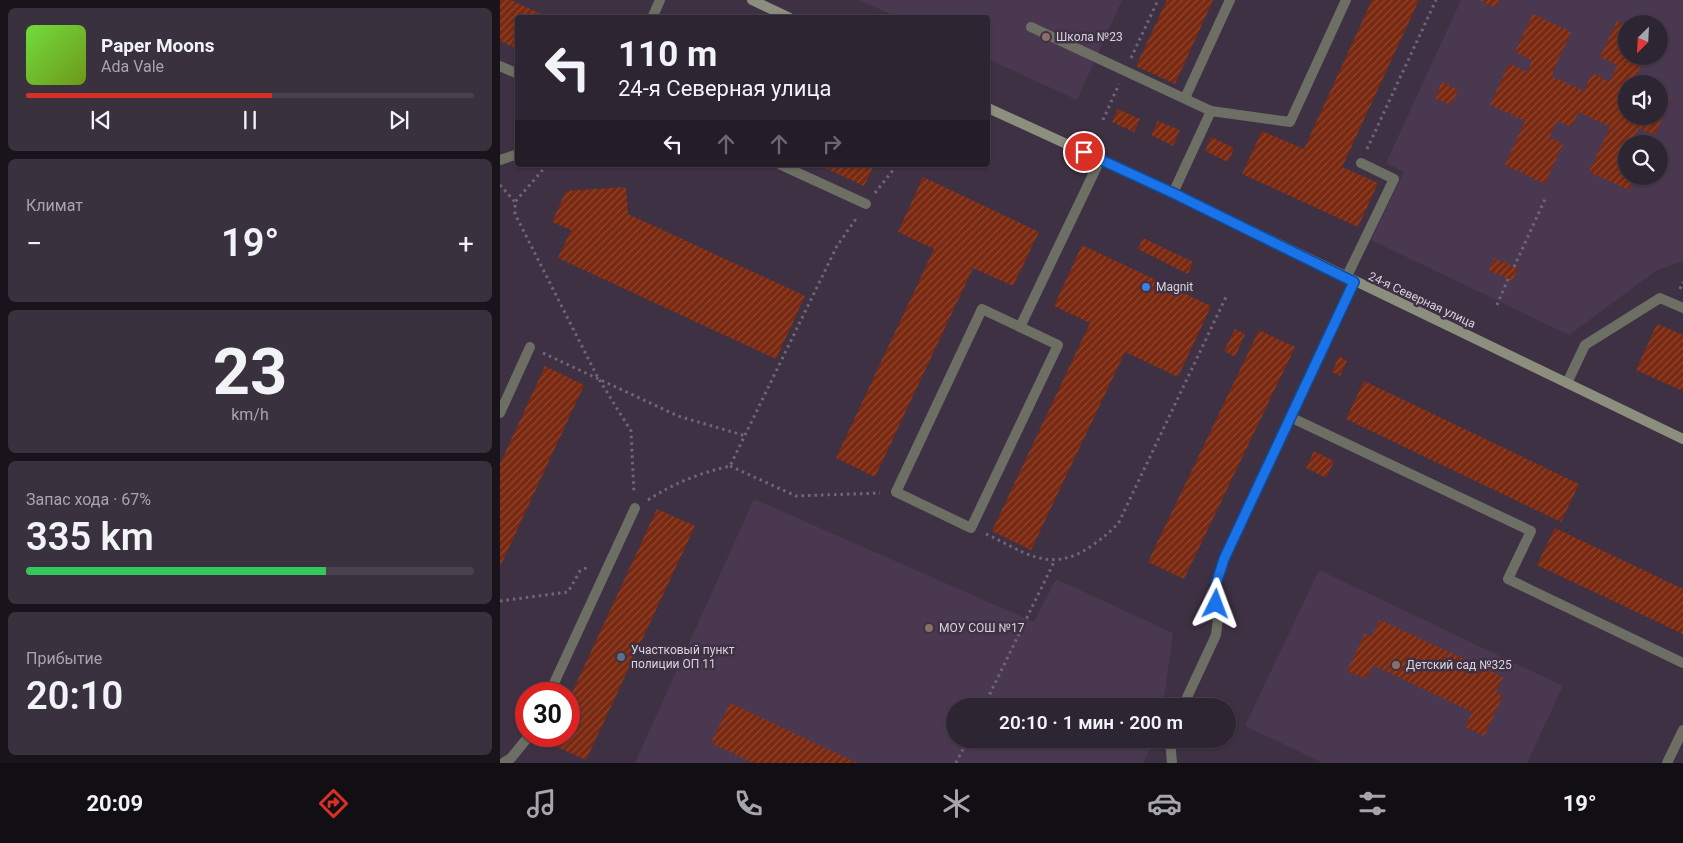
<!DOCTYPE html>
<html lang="ru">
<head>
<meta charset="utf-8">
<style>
	body { margin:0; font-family:Roboto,sans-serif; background:#3a313e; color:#f1f3f6; height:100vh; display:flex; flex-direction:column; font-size:19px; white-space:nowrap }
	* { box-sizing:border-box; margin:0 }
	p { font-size:16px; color:#a7a5ac }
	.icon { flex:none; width:28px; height:28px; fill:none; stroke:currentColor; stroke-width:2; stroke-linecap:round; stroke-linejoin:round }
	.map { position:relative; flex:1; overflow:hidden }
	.details { display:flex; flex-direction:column; gap:8px; padding:8px; background:#19141c; width:500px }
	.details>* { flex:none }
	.top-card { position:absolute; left:15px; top:15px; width:475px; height:152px; border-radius:5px; box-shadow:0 1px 4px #0004,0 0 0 1px #49424d; background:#2e2532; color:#f1f3f6; overflow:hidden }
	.needle { width:32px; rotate:204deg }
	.tools { position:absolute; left:1118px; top:15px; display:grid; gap:10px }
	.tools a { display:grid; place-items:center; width:50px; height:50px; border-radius:50%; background:#2e2532; box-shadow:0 1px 4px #0004,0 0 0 1px #49424d; font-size:25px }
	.speed { position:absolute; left:15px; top:682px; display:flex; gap:10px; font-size:25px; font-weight:700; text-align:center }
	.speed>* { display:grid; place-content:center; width:65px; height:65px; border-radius:50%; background:#2e2532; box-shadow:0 1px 4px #0004,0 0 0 1px #49424d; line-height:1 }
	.speed .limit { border:8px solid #d22; background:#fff; color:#111 }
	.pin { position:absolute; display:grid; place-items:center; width:42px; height:42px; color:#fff; margin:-21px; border:2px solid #fff; border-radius:50%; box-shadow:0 1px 5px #0007 }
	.me { position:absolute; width:55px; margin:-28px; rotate:3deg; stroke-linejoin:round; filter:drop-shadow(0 0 4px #0008) }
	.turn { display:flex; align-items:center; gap:18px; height:105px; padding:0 20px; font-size:22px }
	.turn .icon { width:65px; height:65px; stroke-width:2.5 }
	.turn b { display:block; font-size:35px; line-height:42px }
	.lanes { display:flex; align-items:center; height:48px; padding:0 20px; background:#0003; justify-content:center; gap:25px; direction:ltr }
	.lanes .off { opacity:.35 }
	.big { font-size:38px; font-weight:600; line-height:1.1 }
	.details .card { flex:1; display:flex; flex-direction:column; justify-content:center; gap:8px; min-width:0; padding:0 18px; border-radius:8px; background:#3a313e }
	.details .dial { align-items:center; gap:0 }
	.dial b { font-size:65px; line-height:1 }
	.song { display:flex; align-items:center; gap:15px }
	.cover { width:60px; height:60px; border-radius:8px; background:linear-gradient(135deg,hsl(100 70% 55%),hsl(80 70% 35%)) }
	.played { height:5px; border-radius:2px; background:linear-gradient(90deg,#d93025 55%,#49424d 55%) }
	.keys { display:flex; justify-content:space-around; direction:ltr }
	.heat { display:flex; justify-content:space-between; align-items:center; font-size:28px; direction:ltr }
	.charge { height:8px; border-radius:4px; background:linear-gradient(90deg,#34c759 67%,#49424d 0) }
	.trip { position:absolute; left:446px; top:698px; width:290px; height:50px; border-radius:25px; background:#2e2532; box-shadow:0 1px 4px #0004,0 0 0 1px #49424d; font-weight:600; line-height:50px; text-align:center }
	.dock { display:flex; height:80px; justify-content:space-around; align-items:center; background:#120f14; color:#a7a5ac }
	.dock .icon { width:35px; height:35px }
	.dock .selected { color:#d93025 }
	.dock b { font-size:22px; color:#f1f3f6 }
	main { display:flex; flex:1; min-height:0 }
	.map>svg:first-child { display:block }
	.built { fill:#4a3850; fill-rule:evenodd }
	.building { fill:url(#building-hatch) }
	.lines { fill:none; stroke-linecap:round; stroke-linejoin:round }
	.path { stroke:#716676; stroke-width:3; stroke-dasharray:2.5 4; stroke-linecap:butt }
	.service { stroke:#6d6f65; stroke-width:10 }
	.minor { stroke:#6d6f65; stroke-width:10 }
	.secondary { stroke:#8c8e7e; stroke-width:10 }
	.route-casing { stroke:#114b97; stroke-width:12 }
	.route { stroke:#1a73e8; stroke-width:9 }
	.education-dot { fill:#8d6e63; stroke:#3e3143; stroke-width:2 }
	.shop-dot { fill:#3f7fe0; stroke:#3e3143; stroke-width:2 }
	.service-dot { fill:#5c6f8a; stroke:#3e3143; stroke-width:2 }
	.labels { text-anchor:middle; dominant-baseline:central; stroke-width:5; stroke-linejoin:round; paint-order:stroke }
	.poi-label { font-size:12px; fill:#dad2dd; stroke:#3e3143; text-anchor:start }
	.street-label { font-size:12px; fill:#dad2dd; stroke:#3e3143 }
</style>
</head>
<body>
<main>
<section class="details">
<div class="card">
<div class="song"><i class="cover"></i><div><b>Paper Moons</b><p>Ada Vale</p></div></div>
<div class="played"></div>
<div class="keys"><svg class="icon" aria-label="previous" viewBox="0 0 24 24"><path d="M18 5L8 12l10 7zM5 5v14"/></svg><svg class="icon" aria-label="pause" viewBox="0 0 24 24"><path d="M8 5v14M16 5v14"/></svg><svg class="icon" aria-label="next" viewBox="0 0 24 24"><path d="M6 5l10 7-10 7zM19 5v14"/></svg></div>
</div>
<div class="card"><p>Климат</p>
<div class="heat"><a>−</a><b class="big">19°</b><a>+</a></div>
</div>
<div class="card dial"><b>23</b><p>km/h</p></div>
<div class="card"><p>Запас хода · 67%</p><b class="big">335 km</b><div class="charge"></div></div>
<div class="card"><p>Прибытие</p><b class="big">20:10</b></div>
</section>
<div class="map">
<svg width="1183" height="763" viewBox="0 0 1183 763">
	<defs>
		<pattern id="building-hatch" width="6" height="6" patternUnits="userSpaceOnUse" patternTransform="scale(1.25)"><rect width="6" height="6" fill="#7a2910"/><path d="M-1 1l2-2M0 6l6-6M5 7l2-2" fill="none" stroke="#8c4732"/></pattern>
	</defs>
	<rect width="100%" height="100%" fill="#3e3143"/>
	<!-- built -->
	<g class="built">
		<path d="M359,0H622L577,100L488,59V18L397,17Z"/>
		<path d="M961,0H1183V261L1157,270L1069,335L871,240L904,172L886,163ZM1126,24H1159V56H1126ZM1126,84H1159V116H1126ZM1126,144H1159V176H1126Z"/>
		<path d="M254,499L534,622L556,579L673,633L663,706H455V739H655L643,763H135Z"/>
		<path d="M819,570L1063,686L1027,763H823L745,726Z"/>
	</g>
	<!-- building -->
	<g class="building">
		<path d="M0,0H11L49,18H18V49L0,41Z"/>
		<path d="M667,0H713L675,84L636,66Z"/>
		<path d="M872,0H919L842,167L878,183L858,227L742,174L762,131L804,149Z"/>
		<path d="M979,0H999L996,8Z"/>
		<path d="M1033,14L1071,32L1051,76L1084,91L1092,73L1110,82L1117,65L1100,57L1117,21L1126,25V56H1145L1134,81L1139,84H1126V116H1159V93L1171,98L1155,135L1139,128L1131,144H1126V176H1135L1129,190L1089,172L1110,127L1079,112L1071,127L1057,121L1049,138L1063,144L1045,184L1005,165L1025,121L990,105L1009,64L1027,72L1032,60L1015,52Z"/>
		<path d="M942,82L958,90L951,105L935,98Z"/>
		<path d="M618,109L640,119L634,132L612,122Z"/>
		<path d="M658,121L680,130L673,146L651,135Z"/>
		<path d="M711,137L734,148L728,162L705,151Z"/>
		<path d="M319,165H374L364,186Z"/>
		<path d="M423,177L539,232L513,286L473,268L375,477L336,458L434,249L398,232Z"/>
		<path d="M126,187L128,214L305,296L276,359L58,258L71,230L52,222L66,191Z"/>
		<path d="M643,238L693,262L688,274L638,249Z"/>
		<path d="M582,245L711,306L678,377L625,352L531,550L492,531L590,323L554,306Z"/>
		<path d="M994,258L1018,269L1012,281L989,270Z"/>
		<path d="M1157,324L1183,335V391L1136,370Z"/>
		<path d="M735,329L745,334L735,357L724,351Z"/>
		<path d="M759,330L795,347L684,579L648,562Z"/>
		<path d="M839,356L847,361L840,376L832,372Z"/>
		<path d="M45,366L84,385L0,567V464Z"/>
		<path d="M864,381L1079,484L1061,522L846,419Z"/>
		<path d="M814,451L834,461L826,478L806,468Z"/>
		<path d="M157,509L195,526L86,760L48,743L52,736H69V699Z"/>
		<path d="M1055,528L1183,589V634L1037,565Z"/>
		<path d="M880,620L1003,677L996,693L1003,696L984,736L965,727L972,712L873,665L866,679L847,671L865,633L872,636Z"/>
		<path d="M230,703L357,763H253L211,743Z"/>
	</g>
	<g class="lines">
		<!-- path -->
		<g class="path">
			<path d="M631,58L658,0"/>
			<path d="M603,120L619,84"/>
			<path d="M867,149L936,0"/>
			<path d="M47,165L15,202V214L97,376L131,431L134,493"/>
			<path d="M0,185L15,202"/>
			<path d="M375,193L397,165"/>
			<path d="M1014,267L1046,197"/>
			<path d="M1180,289L1183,282"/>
			<path d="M997,305L1008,279"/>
			<path d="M43,353L178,416L246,436"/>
			<path d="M230,466L296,496L380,493"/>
			<path d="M148,500C174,483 200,473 230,466L337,246L358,216"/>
			<path d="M486,534C525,552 549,574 590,547C601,539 611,532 619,522L726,297"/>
			<path d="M0,601L68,592L80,571L90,566"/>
			<path d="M484,706L554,562"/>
			<path d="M456,763L468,739"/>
		</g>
		<!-- service -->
		<g class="service">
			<path d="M531,27L711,111L790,122L846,0"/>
			<path d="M0,66L18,74"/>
			<path d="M685,98L730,0"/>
			<path d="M0,160L18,154"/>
			<path d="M281,165L366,204"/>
			<path d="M673,193L711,111"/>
			<path d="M846,278L894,179L861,163"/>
			<path d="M482,309L558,345L471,528L396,492Z"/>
			<path d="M520,327L600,160"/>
			<path d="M1067,383L1085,345L1160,298L1183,308"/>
			<path d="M0,413L30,347"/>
			<path d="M790,417L1031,531L1008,579L1183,663"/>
			<path d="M49,694L135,508"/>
			<path d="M3,763L11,758L29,736"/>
			<path d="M1167,763L1183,730"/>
		</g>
		<!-- minor -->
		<g class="minor">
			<path d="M152,18L160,0"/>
			<path d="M683,706L716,635L718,618L716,584L724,559L854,282"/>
			<path d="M670,739L672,763"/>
		</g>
		<!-- secondary -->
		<g class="secondary">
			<path d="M252,0L290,18"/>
			<path d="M488,108L673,193L1183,439"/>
		</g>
	</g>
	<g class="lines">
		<defs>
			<path id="route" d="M584,152L673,193L854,282L724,559L716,584V604"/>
		</defs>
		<!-- route casing -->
		<use href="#route" class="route-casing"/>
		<!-- route -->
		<use href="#route" class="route"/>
	</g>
	<!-- markers -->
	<g class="education-dot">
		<circle cx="546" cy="37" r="5"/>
		<circle cx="429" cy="628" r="5"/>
		<circle cx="896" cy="665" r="5"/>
	</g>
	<circle class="shop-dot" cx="646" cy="287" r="5"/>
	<circle class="service-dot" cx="121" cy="657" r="5"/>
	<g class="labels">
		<!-- poi labels -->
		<g class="poi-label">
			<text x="556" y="37">Школа №23</text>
			<text x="656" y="287">Magnit</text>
			<text x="439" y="628">МОУ СОШ №17</text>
			<text x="131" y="650">Участковый пункт<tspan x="131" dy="14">полиции ОП 11</tspan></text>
			<text x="906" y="665">Детский сад №325</text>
		</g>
		<!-- street labels -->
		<g class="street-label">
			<text transform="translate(922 300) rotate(25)">24-я Северная улица</text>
		</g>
	</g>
</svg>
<div class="tools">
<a><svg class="needle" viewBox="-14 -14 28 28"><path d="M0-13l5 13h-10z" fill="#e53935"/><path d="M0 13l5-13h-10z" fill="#a7a5ac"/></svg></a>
<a><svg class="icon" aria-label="sound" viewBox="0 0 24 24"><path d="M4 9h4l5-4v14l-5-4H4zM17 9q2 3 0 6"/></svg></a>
<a><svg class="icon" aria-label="search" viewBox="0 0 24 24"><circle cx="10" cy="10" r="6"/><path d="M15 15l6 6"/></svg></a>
</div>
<div class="speed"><div class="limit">30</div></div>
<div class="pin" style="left:584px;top:152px;background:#d93025"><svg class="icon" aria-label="arrive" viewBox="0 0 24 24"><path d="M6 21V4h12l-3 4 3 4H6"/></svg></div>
<svg class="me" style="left:716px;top:604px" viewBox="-20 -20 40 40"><path d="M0-17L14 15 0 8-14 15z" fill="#1a73e8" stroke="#fff" stroke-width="4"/></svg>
<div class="trip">20:10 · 1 мин · 200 m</div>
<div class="top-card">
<div class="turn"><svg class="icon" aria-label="left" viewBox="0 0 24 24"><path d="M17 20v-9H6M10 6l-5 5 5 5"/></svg><div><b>110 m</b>24-я Северная улица</div></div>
<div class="lanes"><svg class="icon" aria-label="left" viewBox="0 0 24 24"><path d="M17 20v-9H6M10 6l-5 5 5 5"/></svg><svg class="icon off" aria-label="ahead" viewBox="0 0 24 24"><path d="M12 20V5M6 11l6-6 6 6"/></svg><svg class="icon off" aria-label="ahead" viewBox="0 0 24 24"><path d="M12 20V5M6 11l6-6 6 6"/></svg><svg class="icon off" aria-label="right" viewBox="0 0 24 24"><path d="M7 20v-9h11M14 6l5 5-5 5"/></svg></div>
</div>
</div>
</main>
<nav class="dock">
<b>20:09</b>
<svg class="icon selected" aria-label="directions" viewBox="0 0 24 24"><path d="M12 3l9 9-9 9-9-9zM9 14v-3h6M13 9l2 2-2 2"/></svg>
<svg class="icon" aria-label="music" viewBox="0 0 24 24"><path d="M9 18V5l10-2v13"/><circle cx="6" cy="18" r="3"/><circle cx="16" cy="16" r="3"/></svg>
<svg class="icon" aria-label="phone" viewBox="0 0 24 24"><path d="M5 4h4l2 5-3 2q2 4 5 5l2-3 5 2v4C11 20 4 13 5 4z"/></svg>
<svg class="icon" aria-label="climate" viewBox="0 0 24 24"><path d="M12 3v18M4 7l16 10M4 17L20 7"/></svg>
<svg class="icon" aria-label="car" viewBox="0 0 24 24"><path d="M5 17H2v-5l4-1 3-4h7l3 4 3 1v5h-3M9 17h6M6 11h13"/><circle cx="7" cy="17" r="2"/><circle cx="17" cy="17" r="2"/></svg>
<svg class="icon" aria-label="filters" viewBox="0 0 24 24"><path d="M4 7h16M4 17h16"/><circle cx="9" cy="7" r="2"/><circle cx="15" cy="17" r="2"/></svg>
<b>19°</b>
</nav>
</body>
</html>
